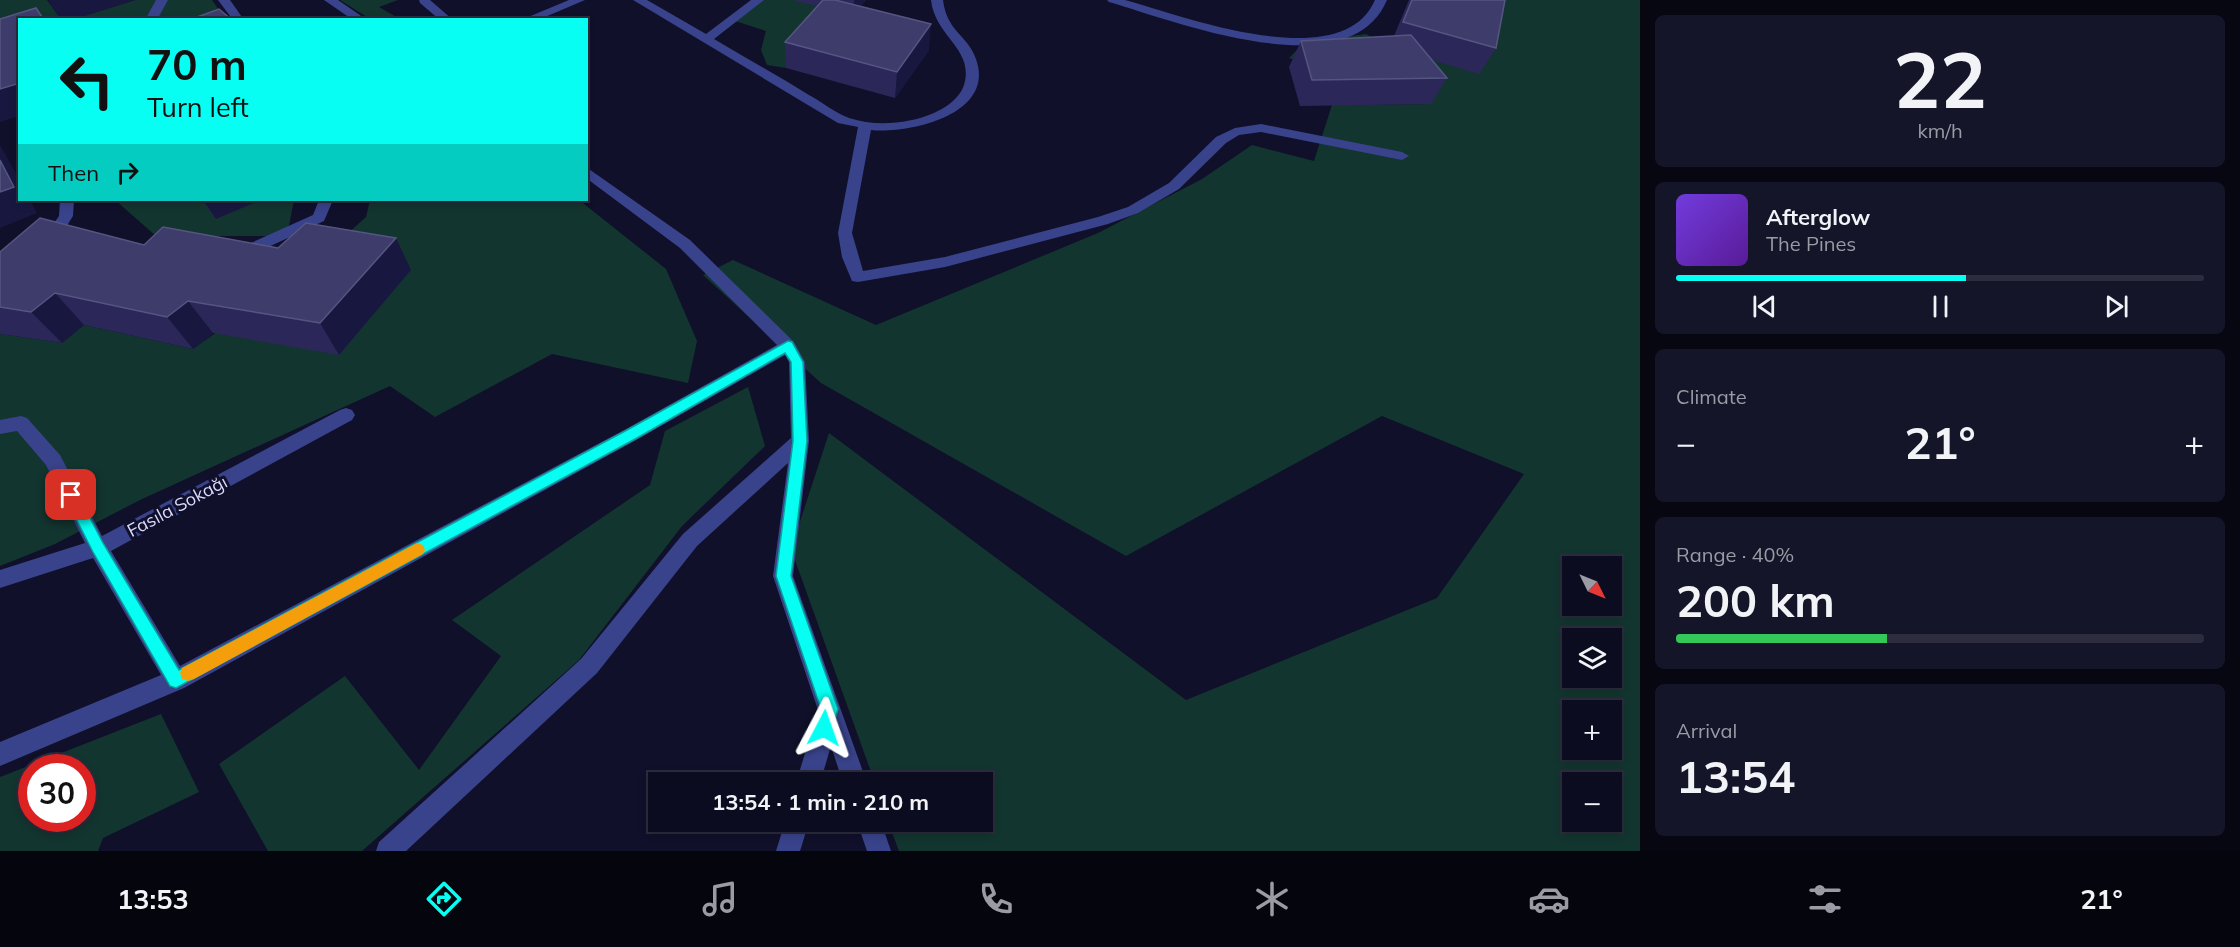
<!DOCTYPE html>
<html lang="en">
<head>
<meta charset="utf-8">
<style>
	body { margin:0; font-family:Mulish,sans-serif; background:#151529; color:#f1f3f6; height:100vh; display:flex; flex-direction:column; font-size:22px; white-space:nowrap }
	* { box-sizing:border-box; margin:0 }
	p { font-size:20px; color:#9a9ba5 }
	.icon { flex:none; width:33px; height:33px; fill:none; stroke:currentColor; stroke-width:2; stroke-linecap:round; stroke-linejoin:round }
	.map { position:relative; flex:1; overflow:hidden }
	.drawer { display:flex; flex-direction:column; gap:15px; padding:15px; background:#070712; width:600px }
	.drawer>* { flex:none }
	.banner { position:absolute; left:18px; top:18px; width:570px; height:183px; border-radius:0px; box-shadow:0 3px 9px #0003,0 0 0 2px #2c2c3e; background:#06fff2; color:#111; overflow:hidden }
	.needle { width:39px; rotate:133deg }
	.controls { position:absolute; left:1562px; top:556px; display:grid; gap:12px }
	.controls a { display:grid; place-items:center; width:60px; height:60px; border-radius:0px; background:#0c0c20; box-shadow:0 3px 9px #0003,0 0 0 2px #2c2c3e; font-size:30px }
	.speed { position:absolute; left:18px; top:754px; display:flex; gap:12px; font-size:30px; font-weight:700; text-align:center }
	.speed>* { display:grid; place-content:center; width:78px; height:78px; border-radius:50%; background:#0c0c20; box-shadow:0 3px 9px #0003,0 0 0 2px #2c2c3e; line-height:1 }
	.speed .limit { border:9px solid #d22; background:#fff; color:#111 }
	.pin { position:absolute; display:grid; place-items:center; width:51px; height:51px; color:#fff; margin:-26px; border-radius:12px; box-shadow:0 3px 9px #0006 }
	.me { position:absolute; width:66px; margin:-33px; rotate:4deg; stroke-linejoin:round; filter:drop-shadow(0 0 4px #0008) }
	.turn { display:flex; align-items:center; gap:21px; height:126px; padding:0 30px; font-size:27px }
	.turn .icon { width:78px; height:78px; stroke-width:2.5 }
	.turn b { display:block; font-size:42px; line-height:51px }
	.then { display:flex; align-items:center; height:57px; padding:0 30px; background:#0003; gap:12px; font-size:22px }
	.big { font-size:45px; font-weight:700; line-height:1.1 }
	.drawer .widget { flex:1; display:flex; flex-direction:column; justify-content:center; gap:9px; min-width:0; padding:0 21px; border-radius:9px; background:#151529 }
	.drawer .dial { align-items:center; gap:0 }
	.dial b { font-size:78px; line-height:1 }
	.song { display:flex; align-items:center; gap:18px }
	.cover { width:72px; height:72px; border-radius:9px; background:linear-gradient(135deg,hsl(260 70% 55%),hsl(270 70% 35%)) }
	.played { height:6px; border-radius:3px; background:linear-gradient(90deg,#06fff2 55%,#2c2c3e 55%) }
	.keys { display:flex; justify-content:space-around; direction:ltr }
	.heat { display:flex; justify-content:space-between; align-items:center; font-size:33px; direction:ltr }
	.charge { height:9px; border-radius:4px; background:linear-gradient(90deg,#34c759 40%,#2c2c3e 0) }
	.trip { position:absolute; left:648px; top:772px; width:345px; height:60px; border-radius:0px; background:#0c0c20; box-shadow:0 3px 9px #0003,0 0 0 2px #2c2c3e; font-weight:700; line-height:60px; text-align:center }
	.menu { display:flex; height:96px; justify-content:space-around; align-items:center; background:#05050d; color:#9a9ba5 }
	.menu .icon { width:42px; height:42px }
	.menu .current { color:#06fff2 }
	.menu b { font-size:27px; color:#f1f3f6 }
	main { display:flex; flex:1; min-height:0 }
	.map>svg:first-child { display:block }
	.green { fill:#13352f; fill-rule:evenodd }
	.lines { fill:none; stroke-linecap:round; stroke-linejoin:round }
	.minor { fill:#39438b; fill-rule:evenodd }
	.wall { fill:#2b2859 }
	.shaded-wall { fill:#18173f }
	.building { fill:#3e3c6b; stroke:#565582; stroke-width:1.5 }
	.route { fill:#06fff2; stroke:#04a69d; stroke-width:1.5 }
	.slow { fill:#f59e0b }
	.labels { text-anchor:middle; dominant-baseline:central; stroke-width:6; stroke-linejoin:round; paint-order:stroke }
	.street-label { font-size:18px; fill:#dadbff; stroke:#10102b }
</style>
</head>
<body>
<main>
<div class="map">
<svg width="1640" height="851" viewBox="0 0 1640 851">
	<rect width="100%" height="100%" fill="#10102b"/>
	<!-- green -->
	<g class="green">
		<path d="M0,0H47L61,19L20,20L0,50Z"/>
		<path d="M135,0H212L225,19L77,18Z"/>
		<path d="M340,0H398L379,7L400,19H370Z"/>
		<path d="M762,0H797L835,10L786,68L767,65L761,50L766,31L735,21Z"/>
		<path d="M1486,0H1640V851H899L888,822H982V783H875L791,549L829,433L1186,700L1437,598L1524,474L1382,416L1126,556L821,383L703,275L733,260L876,325L1098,233L1202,179L1252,145L1314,161L1332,105L1431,104L1289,58L1305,42L1366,34L1390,48ZM1572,567H1611V606H1572ZM1572,639H1611V678H1572ZM1572,711H1611V750H1572ZM1572,783H1611V822H1572Z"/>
		<path d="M115,200H294L287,236H156Z"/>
		<path d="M370,200H579L666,269L697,341L688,383L552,354L435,417L390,386L140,500L55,544L0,566V334L62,343L84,325L193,349L324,255L366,217Z"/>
		<path d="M748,387L765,446L682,526L579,660L362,851H268L219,764L345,676L419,770L501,656L452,620L650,485L665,431Z"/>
		<path d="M161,714L199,792L103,838L98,851H0V777ZM32,768H82V819H32Z"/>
	</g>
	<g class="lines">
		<!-- minor -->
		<g class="minor">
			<path d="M156,0H168L157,20H145Z"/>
			<path d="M218,0H230L244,20H233Z"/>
			<path d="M324,0H338L367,20H353Z"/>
			<path d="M419,0H430L453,20H440L420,3Z"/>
			<path d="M569,0H585L538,20H521Z"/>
			<path d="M633,0H647L706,34L751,0H764L714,39C746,58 778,76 809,95C822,102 835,113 849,118C876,127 908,124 934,113C947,107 962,97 965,81C972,48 935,36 931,0H943C947,32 967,34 976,59C996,115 909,134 871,130L852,233L863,271L945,257L1098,217L1128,207L1169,183L1216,137L1235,128L1261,124L1402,152L1409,156L1402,160L1261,132L1239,135L1226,143L1179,189L1138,213L1108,224L945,267L858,282L852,281L842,257L838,233L858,127L838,123Z"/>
			<path d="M1107,0H1125C1183,16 1342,77 1375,0H1387C1349,90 1175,21 1109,2Z"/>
			<path d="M586,167L690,240L794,342L805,362L809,441L793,576L867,783H843L831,746L820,783H796L818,710L773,576L788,463L697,546L597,673L406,851H376L379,842L581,659L683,534L791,438L789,362L785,355L638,439L184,688L0,766V742L161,675L93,558L0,588V570L85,543L46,465L17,431L0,434V420L21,416L27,418L60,455L102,536L340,410L346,408L352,410L355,415L352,420L111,551L180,666L626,429L777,345L680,248L586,178Z"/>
			<path d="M60,200H74L73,216L53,248H43L40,244L59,216Z"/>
			<path d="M319,200H333L324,221L243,259H233L230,255L233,251L313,215Z"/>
			<path d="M785,822H809L800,851H776Z"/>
			<path d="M857,822H881L891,851H867Z"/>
		</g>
	</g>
	<!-- wall -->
	<g class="wall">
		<path d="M796,0H866L861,6L929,50L895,98L786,68L785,42L817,6L796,1Z"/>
		<path d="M1409,0H1505L1496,48L1479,74L1432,60L1447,78L1431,104L1300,106L1289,67L1301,41L1394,36Z"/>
		<path d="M202,200H261L216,219Z"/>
		<path d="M144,245L411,270L339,355L213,333L193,349L84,325L62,343L0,334V252Z"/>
	</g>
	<!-- shaded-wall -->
	<g class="shaded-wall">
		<path d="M48,0H135L72,20H61Z"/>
		<path d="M854,0H866L854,14Z"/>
		<path d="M931,24L929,50L895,98L897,72Z"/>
		<path d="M20,83V116L0,122V89Z"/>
		<path d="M0,145L20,181V200H30L37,213L0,228Z"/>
		<path d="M203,200H261L216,219Z"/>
		<path d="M396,238L411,270L339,355L320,323Z"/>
		<path d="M55,293L84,325L62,343L31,312Z"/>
		<path d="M188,301L213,333L193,349L167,317Z"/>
	</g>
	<!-- building -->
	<g class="building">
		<path d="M823,0H835L931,24L897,72L785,42Z"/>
		<path d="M1412,0H1505L1496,48L1403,22Z"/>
		<path d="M36,8L44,20H20V83L0,89V19Z"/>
		<path d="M219,9L232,20H189Z"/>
		<path d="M1411,35L1447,78L1312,80L1301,41Z"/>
		<path d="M0,160L14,187L0,192Z"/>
		<path d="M40,218L144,245L163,227L278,248L306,223L396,238L320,323L188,301L167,317L55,293L31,312L0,307V252Z"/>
	</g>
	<!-- route -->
	<path class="route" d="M788,341L792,342L803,362L807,441L791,576L838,709L831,734L824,736L818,734L816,728L821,709L776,576L793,441L791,362L785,353L637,438L176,688L170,686L93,552L64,495L66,491H76L103,543L179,670L627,430Z"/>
	<!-- slow -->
	<path class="slow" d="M417,543L423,545L425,550L423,554L194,679L188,681L182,679L180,673L182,668Z"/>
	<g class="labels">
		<!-- street labels -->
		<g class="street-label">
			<text transform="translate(177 506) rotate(-28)">Fasıla Sokağı</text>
		</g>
	</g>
</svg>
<div class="controls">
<a><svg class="needle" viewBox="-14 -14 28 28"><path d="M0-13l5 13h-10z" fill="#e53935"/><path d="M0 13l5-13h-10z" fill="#9a9ba5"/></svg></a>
<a><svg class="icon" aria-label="layers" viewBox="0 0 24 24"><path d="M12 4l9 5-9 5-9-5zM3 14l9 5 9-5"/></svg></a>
<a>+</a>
<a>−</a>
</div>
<div class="speed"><div class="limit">30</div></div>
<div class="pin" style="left:71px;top:495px;background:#d93025"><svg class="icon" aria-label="arrive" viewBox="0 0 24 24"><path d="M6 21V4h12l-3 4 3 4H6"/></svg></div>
<svg class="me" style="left:824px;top:728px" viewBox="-20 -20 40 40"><path d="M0-17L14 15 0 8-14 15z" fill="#06fff2" stroke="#fff" stroke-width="4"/></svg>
<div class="trip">13:54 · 1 min · 210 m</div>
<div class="banner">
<div class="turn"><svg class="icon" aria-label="left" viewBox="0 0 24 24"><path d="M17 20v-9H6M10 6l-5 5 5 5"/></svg><div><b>70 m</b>Turn left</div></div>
<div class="then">Then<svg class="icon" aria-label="right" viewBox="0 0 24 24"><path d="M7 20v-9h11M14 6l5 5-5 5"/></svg></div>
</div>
</div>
<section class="drawer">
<div class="widget dial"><b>22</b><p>km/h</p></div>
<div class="widget">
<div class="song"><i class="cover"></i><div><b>Afterglow</b><p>The Pines</p></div></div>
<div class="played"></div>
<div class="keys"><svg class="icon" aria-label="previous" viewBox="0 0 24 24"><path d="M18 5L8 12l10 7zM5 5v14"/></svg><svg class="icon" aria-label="pause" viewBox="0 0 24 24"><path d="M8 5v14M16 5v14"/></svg><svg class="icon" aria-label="next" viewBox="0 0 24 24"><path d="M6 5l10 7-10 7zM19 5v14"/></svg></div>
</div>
<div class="widget"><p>Climate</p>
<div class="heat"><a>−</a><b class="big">21°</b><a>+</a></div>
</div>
<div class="widget"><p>Range · 40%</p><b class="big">200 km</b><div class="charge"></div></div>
<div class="widget"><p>Arrival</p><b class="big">13:54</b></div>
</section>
</main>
<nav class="menu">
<b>13:53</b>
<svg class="icon current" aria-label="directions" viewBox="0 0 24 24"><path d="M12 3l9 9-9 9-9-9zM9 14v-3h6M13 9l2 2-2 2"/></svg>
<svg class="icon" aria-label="music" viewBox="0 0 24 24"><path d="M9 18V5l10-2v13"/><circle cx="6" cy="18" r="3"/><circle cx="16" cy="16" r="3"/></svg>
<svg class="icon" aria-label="phone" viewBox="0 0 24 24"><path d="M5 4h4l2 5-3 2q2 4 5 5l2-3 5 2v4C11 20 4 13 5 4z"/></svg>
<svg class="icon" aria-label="climate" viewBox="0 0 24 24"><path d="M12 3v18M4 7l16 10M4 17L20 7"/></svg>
<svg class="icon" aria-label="car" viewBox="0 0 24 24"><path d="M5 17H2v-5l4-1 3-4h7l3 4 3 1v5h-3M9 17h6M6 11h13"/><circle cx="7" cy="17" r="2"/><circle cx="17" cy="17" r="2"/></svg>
<svg class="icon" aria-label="filters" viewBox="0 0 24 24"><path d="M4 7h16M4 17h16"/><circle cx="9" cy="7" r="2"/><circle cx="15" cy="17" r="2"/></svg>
<b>21°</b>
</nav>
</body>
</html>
